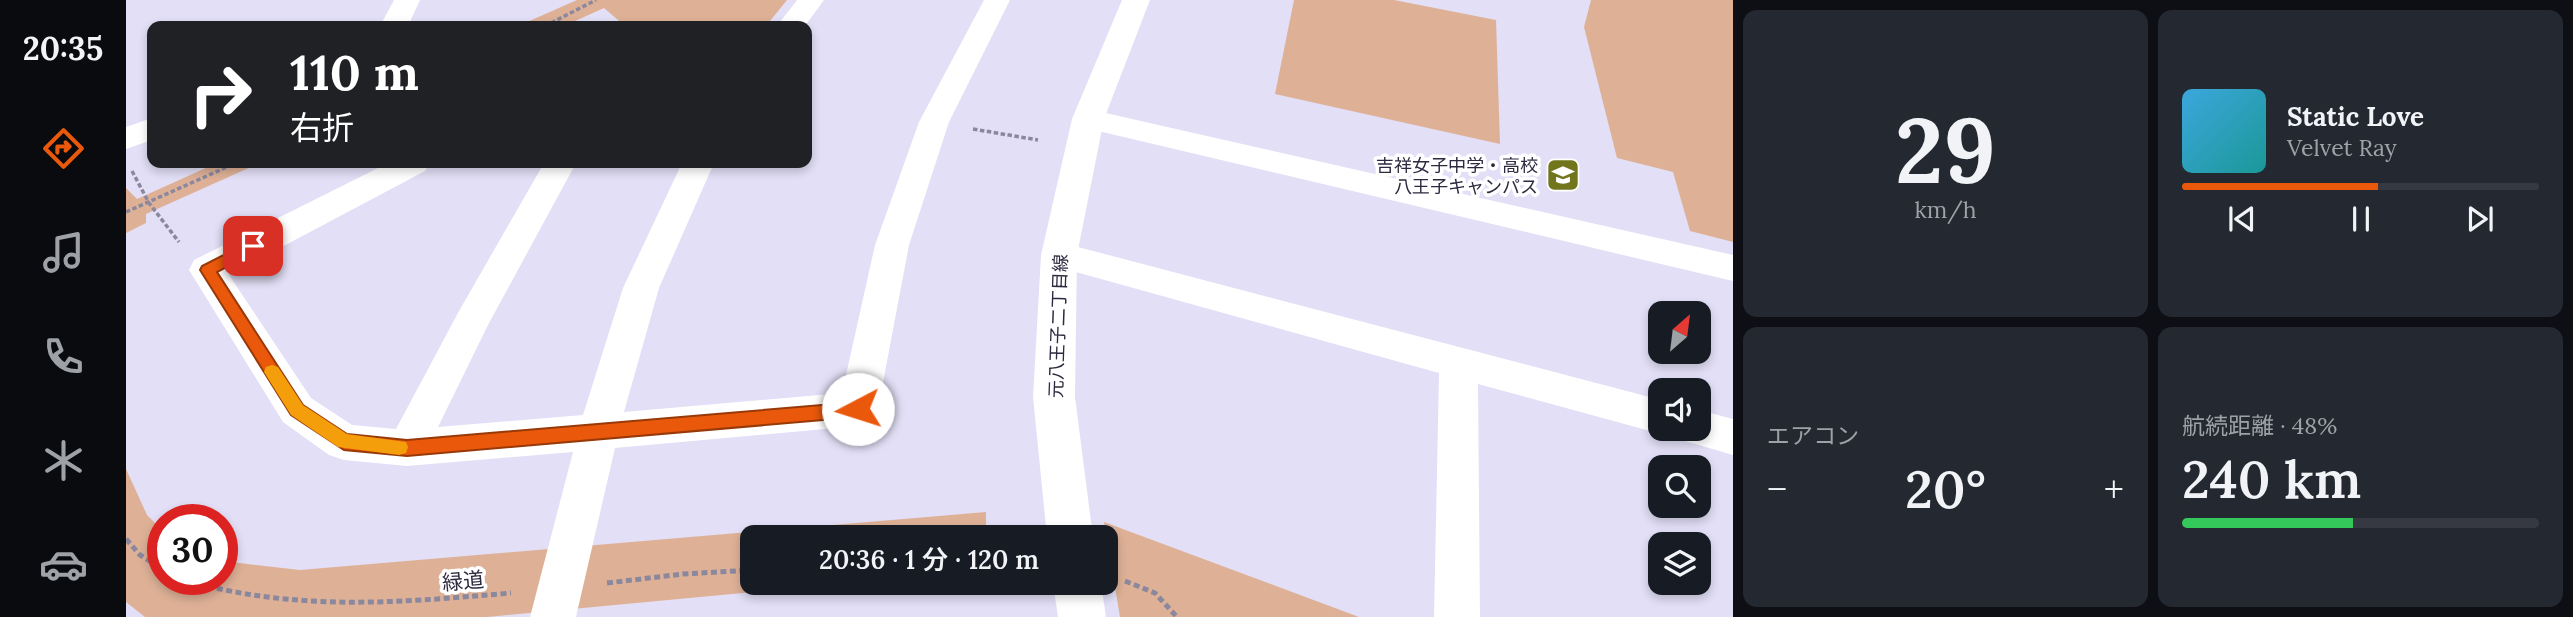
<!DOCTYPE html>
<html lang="ja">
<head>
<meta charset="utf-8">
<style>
	body { margin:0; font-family:Lora,"Noto Sans JP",serif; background:#242831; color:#f1f3f6; height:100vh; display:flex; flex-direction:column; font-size:26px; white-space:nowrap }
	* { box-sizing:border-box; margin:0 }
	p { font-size:23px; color:#9ea1a6 }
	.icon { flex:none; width:38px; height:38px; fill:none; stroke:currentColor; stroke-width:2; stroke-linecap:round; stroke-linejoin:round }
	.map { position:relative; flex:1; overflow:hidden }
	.panel { display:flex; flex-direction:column; gap:10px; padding:10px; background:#0d0f14; width:840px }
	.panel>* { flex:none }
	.hud { position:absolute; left:21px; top:21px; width:665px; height:147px; border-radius:14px; box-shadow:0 4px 10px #0003; background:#202124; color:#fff; overflow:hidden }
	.needle { width:46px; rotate:28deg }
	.controls { position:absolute; left:1522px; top:301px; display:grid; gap:14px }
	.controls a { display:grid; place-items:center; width:63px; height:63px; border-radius:14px; background:#171b24; box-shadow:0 4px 10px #0003; font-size:35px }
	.speed { position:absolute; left:21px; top:504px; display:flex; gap:14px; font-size:35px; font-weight:700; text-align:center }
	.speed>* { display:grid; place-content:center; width:91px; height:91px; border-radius:50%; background:#171b24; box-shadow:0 4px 10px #0003; line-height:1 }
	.speed .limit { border:10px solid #d22; background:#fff; color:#111 }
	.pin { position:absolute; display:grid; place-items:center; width:60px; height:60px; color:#fff; margin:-30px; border-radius:14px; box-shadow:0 4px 10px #0006 }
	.me { position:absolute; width:77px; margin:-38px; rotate:265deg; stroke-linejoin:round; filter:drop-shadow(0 0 5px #0008) }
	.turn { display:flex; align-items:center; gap:24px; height:147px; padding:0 28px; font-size:32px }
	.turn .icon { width:91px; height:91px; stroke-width:2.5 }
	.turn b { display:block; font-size:49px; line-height:60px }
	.big { font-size:52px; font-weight:600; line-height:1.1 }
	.panel .widget { flex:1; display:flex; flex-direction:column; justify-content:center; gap:10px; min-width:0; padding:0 24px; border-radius:14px; background:#242831 }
	.panel .dial { align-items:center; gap:0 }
	.dial b { font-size:91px; line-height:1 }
	.song { display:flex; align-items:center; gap:21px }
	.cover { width:84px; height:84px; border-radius:10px; background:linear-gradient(135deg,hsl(200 70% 55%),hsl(180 70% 35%)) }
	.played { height:7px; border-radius:4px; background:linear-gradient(90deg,#ea580c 55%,#363941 55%) }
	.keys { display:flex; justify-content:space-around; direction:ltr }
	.heat { display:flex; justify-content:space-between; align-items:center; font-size:38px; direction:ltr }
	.charge { height:10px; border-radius:5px; background:linear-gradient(90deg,#34c759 48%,#363941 0) }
	.panel .tiles { flex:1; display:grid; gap:10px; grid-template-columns:repeat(2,1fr) }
	.trip { position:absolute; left:614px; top:525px; width:378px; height:70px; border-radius:14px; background:#171b24; box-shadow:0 4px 10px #0003; font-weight:600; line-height:70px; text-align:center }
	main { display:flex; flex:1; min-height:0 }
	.dock { display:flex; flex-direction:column; width:126px; justify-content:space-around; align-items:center; background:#090b0e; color:#9ea1a6 }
	.dock .icon { width:49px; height:49px }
	.dock .on { color:#ea580c }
	.dock b { font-size:32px; color:#f1f3f6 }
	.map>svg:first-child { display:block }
	.green { fill:#deb197 }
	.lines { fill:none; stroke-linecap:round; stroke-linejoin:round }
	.path-far1 { stroke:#8b889e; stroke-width:3.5; stroke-dasharray:4.5 2.5; stroke-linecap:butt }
	.path { stroke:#8b889e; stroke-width:5; stroke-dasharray:6 3.5; stroke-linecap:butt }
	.minor { fill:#fff; fill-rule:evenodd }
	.tertiary { fill:#fff; fill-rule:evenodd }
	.route { fill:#ea580c; stroke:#983908; stroke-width:2 }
	.slow { fill:#f59e0b }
	.labels { text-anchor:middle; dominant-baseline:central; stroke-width:7; stroke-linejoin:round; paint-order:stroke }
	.poi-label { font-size:18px; fill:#2d293e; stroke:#fff; text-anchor:end }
	.street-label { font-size:18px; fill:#2d293e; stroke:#fff }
	.near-street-label { font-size:21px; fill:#2d293e; stroke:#fff }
</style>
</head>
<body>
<main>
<nav class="dock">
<b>20:35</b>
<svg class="icon on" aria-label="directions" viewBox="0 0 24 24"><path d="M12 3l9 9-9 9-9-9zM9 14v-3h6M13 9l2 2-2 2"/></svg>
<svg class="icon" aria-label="music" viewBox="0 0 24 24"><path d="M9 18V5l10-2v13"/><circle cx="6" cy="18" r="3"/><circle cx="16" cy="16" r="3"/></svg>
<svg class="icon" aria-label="phone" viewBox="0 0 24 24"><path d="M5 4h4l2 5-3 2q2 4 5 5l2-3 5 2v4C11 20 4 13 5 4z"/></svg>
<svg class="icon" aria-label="climate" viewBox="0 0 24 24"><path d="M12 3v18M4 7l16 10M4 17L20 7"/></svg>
<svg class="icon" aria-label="car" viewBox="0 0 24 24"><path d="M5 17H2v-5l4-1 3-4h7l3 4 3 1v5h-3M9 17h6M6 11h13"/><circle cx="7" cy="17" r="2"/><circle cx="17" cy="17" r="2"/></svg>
</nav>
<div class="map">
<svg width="1607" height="617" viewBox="0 0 1607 617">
	<rect width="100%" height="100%" fill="#e2dff6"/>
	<!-- green -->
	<g class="green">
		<path d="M451,0H661L640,26H499L478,8L438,26H392Z"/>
		<path d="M1168,0H1268L1370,20L1374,144L1149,94Z"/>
		<path d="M1465,0H1607V242L1564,231L1547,172L1491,158L1458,27Z"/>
		<path d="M91,163H134L20,214V223L0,233V188L11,199Z"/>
		<path d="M0,469L21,515L37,531V579H96V561L174,570L860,512V537H626V583H724L361,617H19L0,602Z"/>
		<path d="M978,522L1233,617H994Z"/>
	</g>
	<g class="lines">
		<!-- path-far1 -->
		<g class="path-far1">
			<path d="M419,26L470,0"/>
			<path d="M847,129L912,140"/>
			<path d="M6,171L23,203L53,242"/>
			<path d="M0,212L110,163"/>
		</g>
		<!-- path -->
		<g class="path">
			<path d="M855,537L860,536"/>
			<path d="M0,539L14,555L37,569"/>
			<path d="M54,579C169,612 268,603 385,593"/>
			<path d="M999,581L1029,593L1051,617"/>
			<path d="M481,583L557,574L626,570"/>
		</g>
		<!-- minor -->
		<g class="minor">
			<path d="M268,0H294L282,26H254Z"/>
			<path d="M671,0H698L679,26H651Z"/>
			<path d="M858,0H884L823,122L783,245L752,409L746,421L732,426L489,448L450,617H404L447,452L281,466L218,460L203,455L157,422L63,270L68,260L262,163H304L299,171L103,275L185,398L226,425L270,429L333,311L418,163H450L362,325L312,427L457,415L497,288L556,163H588L533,288L498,412L716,393L749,245L793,122Z"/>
			<path d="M962,109L1607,255V281L951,126L947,119L951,112Z"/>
			<path d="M26,118V140L0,149V127Z"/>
			<path d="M933,242L1535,400V429H1549L1535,434L1352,384L1354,617H1308L1313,373L921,264L915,255L921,246Z"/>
			<path d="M1573,410L1607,419V455L1559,441L1553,429H1573Z"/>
		</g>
		<!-- tertiary -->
		<g class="tertiary">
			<path d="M996,0H1024L978,119L951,255L949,397L967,537H921L907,397L915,255L946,119Z"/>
			<path d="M927,583H975L980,617H932Z"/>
		</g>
	</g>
	<!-- route -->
	<path class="route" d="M127,240L132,242L135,246L132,250L91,272L177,405L221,434L281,440L732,402L738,404L741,409L738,415L732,417L281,456L218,450L165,415L74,270L76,266Z"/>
	<!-- slow -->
	<path class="slow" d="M146,365L152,367L177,405L221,434L280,442L282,447L280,453L273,455L212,447L165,415L138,372L140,367Z"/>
	<!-- icons -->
	<defs>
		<symbol id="school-square" viewBox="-11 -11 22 22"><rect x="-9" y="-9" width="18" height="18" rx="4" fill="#71761d" stroke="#fff"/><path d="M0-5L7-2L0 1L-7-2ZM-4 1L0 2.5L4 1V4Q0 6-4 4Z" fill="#fff"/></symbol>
	</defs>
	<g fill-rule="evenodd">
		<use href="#school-square" x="1418" y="156" width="38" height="38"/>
	</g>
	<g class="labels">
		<!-- poi labels -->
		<g class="poi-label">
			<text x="1412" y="165">吉祥女子中学・高校<tspan x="1412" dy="21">八王子キャンパス</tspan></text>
		</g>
		<!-- street labels -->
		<g class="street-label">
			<text transform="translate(932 326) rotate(-88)">元八王子二丁目線</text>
		</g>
		<!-- near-street labels -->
		<g class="near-street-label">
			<text transform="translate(337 581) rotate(-5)">緑道</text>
		</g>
	</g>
</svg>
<div class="controls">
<a><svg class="needle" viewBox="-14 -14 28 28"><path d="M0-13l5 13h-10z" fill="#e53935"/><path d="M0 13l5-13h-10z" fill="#9ea1a6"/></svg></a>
<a><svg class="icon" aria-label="sound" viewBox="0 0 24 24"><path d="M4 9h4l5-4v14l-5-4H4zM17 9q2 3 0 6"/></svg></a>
<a><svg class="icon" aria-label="search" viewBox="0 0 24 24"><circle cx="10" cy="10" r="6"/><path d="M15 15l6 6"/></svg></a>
<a><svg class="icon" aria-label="layers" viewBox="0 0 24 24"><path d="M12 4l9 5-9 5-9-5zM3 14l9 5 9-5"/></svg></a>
</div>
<div class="speed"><div class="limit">30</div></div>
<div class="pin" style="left:127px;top:246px;background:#d93025"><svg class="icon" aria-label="arrive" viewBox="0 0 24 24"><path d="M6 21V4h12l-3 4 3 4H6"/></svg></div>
<svg class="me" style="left:732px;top:409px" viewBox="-20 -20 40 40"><circle r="19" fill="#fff"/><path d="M0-13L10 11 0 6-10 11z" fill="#ea580c"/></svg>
<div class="trip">20:36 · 1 分 · 120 m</div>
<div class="hud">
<div class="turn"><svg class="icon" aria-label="right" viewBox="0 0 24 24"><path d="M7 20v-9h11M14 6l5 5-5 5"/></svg><div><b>110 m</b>右折</div></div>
</div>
</div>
<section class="panel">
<div class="tiles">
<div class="widget dial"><b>29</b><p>km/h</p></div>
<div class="widget">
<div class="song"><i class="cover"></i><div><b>Static Love</b><p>Velvet Ray</p></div></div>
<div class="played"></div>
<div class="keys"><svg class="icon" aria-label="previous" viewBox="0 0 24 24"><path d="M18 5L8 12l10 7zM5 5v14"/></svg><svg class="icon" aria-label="pause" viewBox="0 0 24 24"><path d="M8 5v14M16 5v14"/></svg><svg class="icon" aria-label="next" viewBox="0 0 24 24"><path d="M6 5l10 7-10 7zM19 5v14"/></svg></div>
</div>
<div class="widget"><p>エアコン</p>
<div class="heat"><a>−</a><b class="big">20°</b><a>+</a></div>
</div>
<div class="widget"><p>航続距離 · 48%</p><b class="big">240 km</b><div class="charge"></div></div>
</div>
</section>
</main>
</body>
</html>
